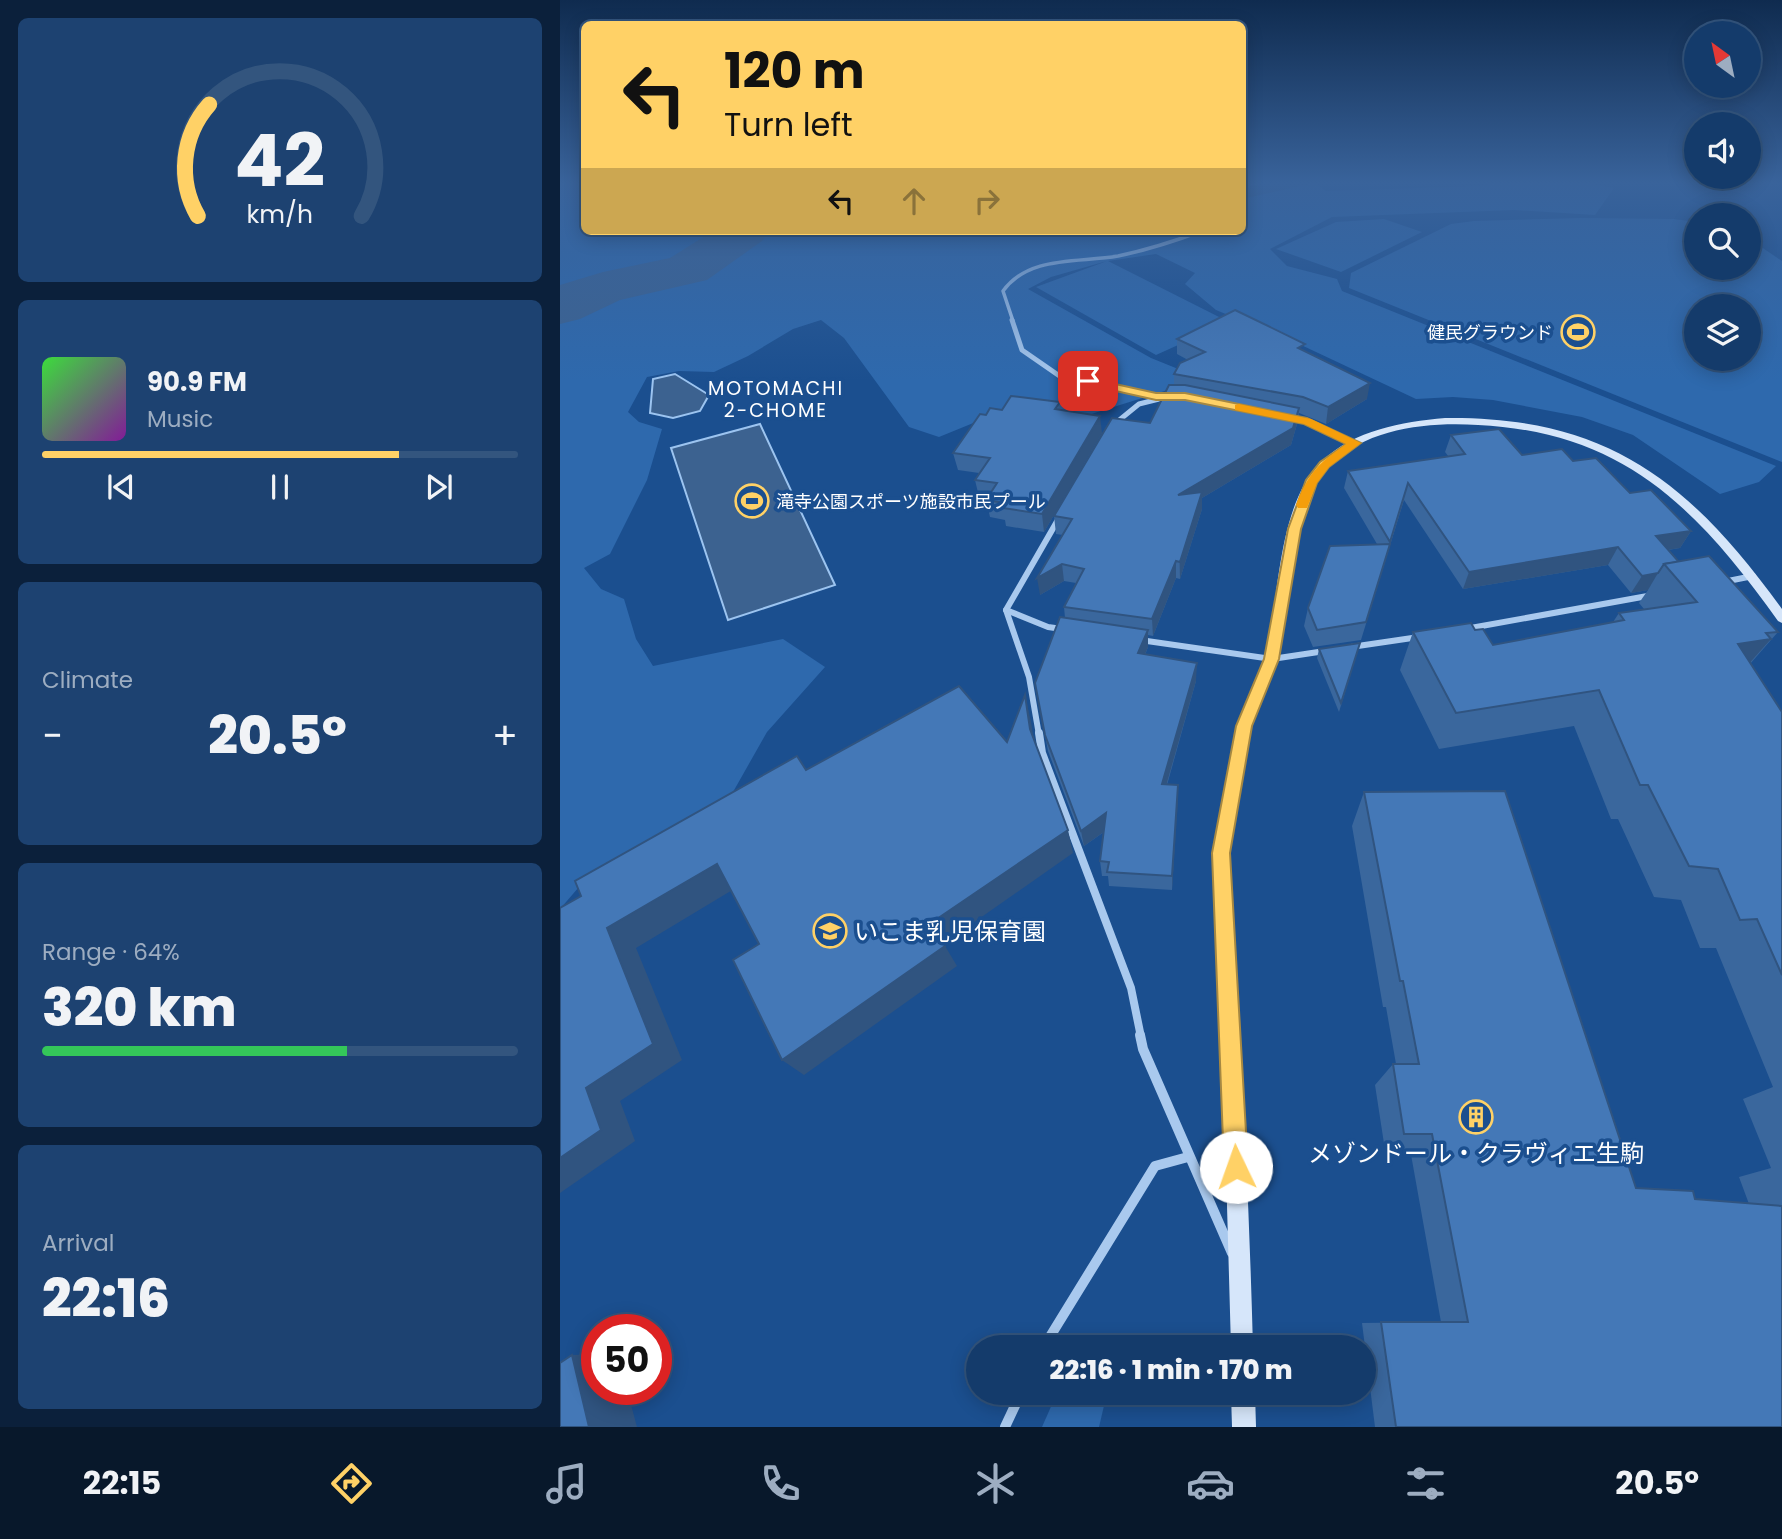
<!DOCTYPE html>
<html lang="en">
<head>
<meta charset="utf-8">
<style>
	body { margin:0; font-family:Poppins,"Noto Sans JP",sans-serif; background:#1d4271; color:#f1f3f6; height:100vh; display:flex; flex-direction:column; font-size:26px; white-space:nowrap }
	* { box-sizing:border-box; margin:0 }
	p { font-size:23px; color:#9dadc1 }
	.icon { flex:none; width:38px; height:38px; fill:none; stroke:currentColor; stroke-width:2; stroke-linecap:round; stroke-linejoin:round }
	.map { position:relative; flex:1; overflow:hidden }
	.sheet { display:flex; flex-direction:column; gap:18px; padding:18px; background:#0b203b; width:560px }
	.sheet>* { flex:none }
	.hud { position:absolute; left:21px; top:21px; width:665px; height:214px; border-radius:10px; box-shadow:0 4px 18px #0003,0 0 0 2px #33557e; background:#ffd166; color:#111; overflow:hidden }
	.needle { width:46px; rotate:327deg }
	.buttons { position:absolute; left:1124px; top:21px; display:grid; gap:14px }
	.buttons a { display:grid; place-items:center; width:77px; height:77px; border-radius:50%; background:#143b6b; box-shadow:0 4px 18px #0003,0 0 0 2px #33557e; font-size:35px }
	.speed { position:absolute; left:21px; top:1314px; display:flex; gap:14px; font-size:35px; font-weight:700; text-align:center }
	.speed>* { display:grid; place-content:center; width:91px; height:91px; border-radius:50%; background:#143b6b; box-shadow:0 4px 18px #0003,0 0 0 2px #33557e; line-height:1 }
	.speed .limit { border:10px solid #d22; background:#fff; color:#111 }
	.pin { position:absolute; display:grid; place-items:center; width:60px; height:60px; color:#fff; margin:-30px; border-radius:14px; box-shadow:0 4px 10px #0006 }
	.me { position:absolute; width:77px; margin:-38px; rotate:357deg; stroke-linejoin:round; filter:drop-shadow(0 0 5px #0008) }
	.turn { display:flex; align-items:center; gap:24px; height:147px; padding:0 28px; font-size:32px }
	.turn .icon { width:91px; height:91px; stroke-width:2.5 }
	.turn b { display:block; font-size:49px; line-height:60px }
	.lanes { display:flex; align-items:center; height:66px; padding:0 28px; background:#0003; justify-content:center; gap:35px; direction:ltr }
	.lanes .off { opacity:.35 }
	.big { font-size:52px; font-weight:800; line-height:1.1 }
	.sheet .tile { flex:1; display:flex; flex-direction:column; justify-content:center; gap:10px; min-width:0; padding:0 24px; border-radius:10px; background:#1d4271 }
	.sheet .dial { align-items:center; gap:0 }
	.dial svg { height:182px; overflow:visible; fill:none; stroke:#33557e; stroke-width:7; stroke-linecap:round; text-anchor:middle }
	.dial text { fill:#f1f3f6; stroke:none }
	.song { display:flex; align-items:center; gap:21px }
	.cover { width:84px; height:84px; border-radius:10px; background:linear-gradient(135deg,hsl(120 70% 55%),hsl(290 70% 35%)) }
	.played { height:7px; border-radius:4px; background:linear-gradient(90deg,#ffd166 75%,#33557e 75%) }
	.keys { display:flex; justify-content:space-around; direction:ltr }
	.heat { display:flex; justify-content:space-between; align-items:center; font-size:38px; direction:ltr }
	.charge { height:10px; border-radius:5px; background:linear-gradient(90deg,#34c759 64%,#33557e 0) }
	.trip { position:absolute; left:406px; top:1335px; width:410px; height:70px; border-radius:35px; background:#143b6b; box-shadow:0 4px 18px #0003,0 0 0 2px #33557e; font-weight:800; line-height:70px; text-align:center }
	.tabs { display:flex; height:112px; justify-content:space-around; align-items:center; background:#08182b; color:#9dadc1 }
	.tabs .icon { width:49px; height:49px }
	.tabs .on { color:#ffd166 }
	.tabs b { font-size:32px; color:#f1f3f6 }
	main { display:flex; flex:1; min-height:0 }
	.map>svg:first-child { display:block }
	.green { fill:#2e69ad; fill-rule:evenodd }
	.water { fill:#3c6290; stroke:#9cc4f0; stroke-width:2 }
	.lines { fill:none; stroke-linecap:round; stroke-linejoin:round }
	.river { fill:#3c6290; fill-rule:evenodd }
	.minor-far4 { stroke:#a9c9ee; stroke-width:3.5 }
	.minor-far3 { stroke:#a9c9ee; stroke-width:5 }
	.minor-far2 { stroke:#a9c9ee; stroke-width:6 }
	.minor-far1 { stroke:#a9c9ee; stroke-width:8 }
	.minor { stroke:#a9c9ee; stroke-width:10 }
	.secondary { fill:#d6e6fa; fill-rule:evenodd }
	.wall { fill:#3a679d }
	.shaded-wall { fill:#305480 }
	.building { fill:#4478b7; stroke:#305480; stroke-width:2 }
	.route { fill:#ffd166; stroke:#a68842; stroke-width:2 }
	.slow { fill:#f59e0b }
	.labels { text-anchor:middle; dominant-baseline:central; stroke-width:7; stroke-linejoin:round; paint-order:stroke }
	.far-poi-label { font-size:18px; fill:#fff; stroke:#1b4f8f; text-anchor:end }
	.far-neighbourhood-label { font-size:19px; letter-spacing:2px; fill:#fff; stroke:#1b4f8f }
	.near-poi-label { font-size:24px; fill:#fff; stroke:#1b4f8f; text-anchor:start }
</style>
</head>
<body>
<main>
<section class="sheet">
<div class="tile dial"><svg viewBox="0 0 100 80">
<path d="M14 69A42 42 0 1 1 86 69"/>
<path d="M14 69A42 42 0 0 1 19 20" stroke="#ffd166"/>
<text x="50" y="56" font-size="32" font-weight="700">42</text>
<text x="50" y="72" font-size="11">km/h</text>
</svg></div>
<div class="tile">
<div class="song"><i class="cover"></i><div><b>90.9 FM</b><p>Music</p></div></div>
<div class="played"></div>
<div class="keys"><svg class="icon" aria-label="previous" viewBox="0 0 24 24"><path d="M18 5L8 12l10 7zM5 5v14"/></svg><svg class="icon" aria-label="pause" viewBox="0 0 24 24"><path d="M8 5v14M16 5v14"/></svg><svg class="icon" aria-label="next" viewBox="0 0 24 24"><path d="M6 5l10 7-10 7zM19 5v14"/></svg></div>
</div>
<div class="tile"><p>Climate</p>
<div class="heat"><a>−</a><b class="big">20.5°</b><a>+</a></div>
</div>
<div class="tile"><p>Range · 64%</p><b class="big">320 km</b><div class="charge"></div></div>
<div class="tile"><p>Arrival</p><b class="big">22:16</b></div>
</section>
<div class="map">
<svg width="1222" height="1427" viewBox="0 0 1222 1427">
	<rect width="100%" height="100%" fill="#1b4f8f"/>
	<!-- green -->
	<g class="green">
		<path d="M0,181H24V231H682L683,181H753L766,191L920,186C961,174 1013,180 1054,188L1035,215L954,210L772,217L710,249L727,266L777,279L782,291L1216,466L1199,482L1160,494L1073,435L1022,417L933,400L893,397L856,399L739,344L656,310L625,284L635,273L596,254L548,261L669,322L596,355L476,287L547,261L491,277L468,289L591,358L643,379L528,415L455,406L379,437L349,427L284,338L261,320L233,329L188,356L154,372L119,371L87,377L68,412L79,422L102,429L87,480L50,554L24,568L41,589L64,599L76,639L93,666L223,639L265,667L207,732L156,822L25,880L0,909Z"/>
		<path d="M1022,218L1114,219L1136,222V268H1188V238L1222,261V462L789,288L791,273L891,224L914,221ZM1188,306V359H1136V306Z"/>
		<path d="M824,219L862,232L781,272L716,249L776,222Z"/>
		<path d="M497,1393H547L539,1427H482Z"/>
	</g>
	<!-- water -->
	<g class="water">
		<path d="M115,374L149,395L140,411L113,418L90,413L93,379Z"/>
		<path d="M200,424L275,585L168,620L111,448Z"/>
	</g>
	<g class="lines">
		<!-- river -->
		<path class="river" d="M153,231H209L202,241L147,280L60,300L20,319L0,324V285L43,272L110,258Z"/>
		<!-- minor-far4 -->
		<path class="minor-far4" d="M453,321L443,291C469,255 519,263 558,256C587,250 615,241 642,231"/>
		<!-- minor-far3 -->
		<g class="minor-far3">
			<path d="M452,320L462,350L501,377L595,396"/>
			<path d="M730,418L747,421L795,443"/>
			<path d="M552,426L579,404L611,396"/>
		</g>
		<!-- minor-far2 -->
		<g class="minor-far2">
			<path d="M1163,582L1193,576"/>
			<path d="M446,610L488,627L502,629"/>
			<path d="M905,629L1093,595"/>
			<path d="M580,640L712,659L765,651"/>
			<path d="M791,647L859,637"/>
			<path d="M479,735L469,677L446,610L499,518"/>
		</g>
		<!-- minor-far1 -->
		<path class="minor-far1" d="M479,733L482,753L571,988L581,1037"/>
		<!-- minor -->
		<g class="minor">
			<path d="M580,1035L583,1049L672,1253"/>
			<path d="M483,1348L595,1166L628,1157"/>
			<path d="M445,1427L461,1393"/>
		</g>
		<!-- secondary -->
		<g class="secondary">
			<path d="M885,418C1048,416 1130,482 1222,609V623L1218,621C1138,509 1064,432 918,425C867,422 808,428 770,465C731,504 729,598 720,650C715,677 700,699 692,724C685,745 684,767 681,788C678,809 671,830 669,852C666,904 675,957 678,1010C685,1122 690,1235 693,1348H671L665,1134L653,874C653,845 660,818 665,790C669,769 670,747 677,727C684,703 698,682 705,658C720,600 716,506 762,461C795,430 841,422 885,418Z"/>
			<path d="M671,1393H695L696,1427H672Z"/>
		</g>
	</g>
	<!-- wall -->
	<g class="wall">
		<path d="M682,181H875L758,182Z"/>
		<path d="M617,339L744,350L807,399L766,424L739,413L737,424L731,445L642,498V509L620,579L616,578L593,636L588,635V647L585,655L636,681L607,785H618L612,890L549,886L548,876H542L540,861L544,832L524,846L488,751L475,683L505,618L504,607L516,583L504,581L480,595L503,535L496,534L494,516L590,423L614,385V374L628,360L617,354Z"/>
		<path d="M500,402L501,410L542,433L484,532L446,526L445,520L430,517L426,500L427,498L419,497L415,480L419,473L398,470L393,453L426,415L442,410Z"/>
		<path d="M891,435L962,455L1013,461L1070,493L1131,531L1120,548L1108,550L1119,562L1218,632L1190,664L1222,712V1427H815L802,1323L881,1322L850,1149L825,1150L815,1085L833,1064H836L826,1007H823L792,826L804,792L1076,1188L1135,1199L1189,1204L1179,1177L1211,1168L1183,1099L1213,1087L1156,948H1140L1121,900L1094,897L1058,819H1051L1014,726L879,749L840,670L853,632L915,630L933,645L1053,622L1059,613L1084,609L1079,603L1088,590L1071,593L1048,565L903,589L844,500L801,640L753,647L744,626L748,608L817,544L784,488L788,471L889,457L885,452Z"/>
		<path d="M800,643L779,712L757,658L759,649Z"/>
	</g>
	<!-- shaded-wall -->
	<g class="shaded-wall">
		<path d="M718,181H759L758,182L682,199V189Z"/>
		<path d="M810,383L807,399L766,424L768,407Z"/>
		<path d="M739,408L737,424L731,445L642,498V509L620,579L618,495Z"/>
		<path d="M540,416L542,433L484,532L482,514Z"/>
		<path d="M1131,531L1120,548L1086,553L1096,536Z"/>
		<path d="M1058,547L1048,565L903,589L909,572Z"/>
		<path d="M616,561V578L593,636L592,619Z"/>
		<path d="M502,564L504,581L480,595L477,578Z"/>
		<path d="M1098,573L1088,590L1071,593L1082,576Z"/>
		<path d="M588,630V647L578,671V653Z"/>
		<path d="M1211,639L1178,676V644Z"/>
		<path d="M637,663L636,681L602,800V784Z"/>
		<path d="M465,695L471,722L476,755L470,729Z"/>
		<path d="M618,785V801L612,890V876Z"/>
		<path d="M546,813L548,829L524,846L521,831Z"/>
		<path d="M508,830L513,853L383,944L371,923Z"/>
		<path d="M157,864L179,886L76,948L122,1060L60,1101L75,1141L0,1193V1158L26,1088L47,928Z"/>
		<path d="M385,946L397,966L244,1075L222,1060Z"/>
		<path d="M37,1354V1390H67L77,1427H29L12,1355Z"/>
	</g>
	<!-- building -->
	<g class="building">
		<path d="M682,181H718L682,189Z"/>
		<path d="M675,310L745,344L738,348L810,383L768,407L743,397L614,374L620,363L645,352L617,339Z"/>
		<path d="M609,385H625L739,408L733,428L618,495L642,492L620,562L616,561L592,619L504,607L524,569L502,564L477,578L512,519L494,516L552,418L590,423Z"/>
		<path d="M451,396L500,402L495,409L540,416L482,514L443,508L445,503L426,500L437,483L415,480L430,458L393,453L420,414L426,415L430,408L442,410Z"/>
		<path d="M939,429L962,455L1002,449L1013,461L1036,458L1070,493L1091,490L1131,531L1096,536L1119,562L1104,564L1098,573L1082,576L1058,547L909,572L848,483L830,542L788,471L905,454L891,435Z"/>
		<path d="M830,544L806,622L757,630L748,608L770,546Z"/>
		<path d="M1149,556L1218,632L1206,633L1211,639L1178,644L1222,712V975L1197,919L1180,920L1158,869L1129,866L1088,785H1080L1039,690L896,713L853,632L911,623L915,630L923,629L933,645L1064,620L1059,613L1137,602L1104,564Z"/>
		<path d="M500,617L588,630L578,653L637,663L602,784L618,785L612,876L547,872L549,862L540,861L546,813L521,831L485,735L475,683Z"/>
		<path d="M800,643L781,703L759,649Z"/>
		<path d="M399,686L447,742L465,695L470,729L508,830L371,923L385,946L222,1060L173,960L199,944L157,864L47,928L93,1044L26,1088L41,1130L0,1158V908L21,896L15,881L237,756L246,770Z"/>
		<path d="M945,791L1076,1188L1133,1191L1135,1199L1222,1206V1427H836L821,1322H908L872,1134H844L833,1064H859L843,981H840L804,792Z"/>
		<path d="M12,1355L29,1427H0V1363Z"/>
	</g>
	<!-- sky -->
	<linearGradient id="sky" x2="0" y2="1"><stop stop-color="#0f2b4f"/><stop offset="0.48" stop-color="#39639b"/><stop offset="1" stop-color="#39639b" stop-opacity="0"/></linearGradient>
	<rect width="1222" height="381" fill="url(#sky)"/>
	<!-- route -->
	<path class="route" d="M528,378L596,393H625L747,418L801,443L769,467L757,483L741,529L719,659L692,726L670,853L688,1167L684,1176L676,1179L668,1176L664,1167L652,853L676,726L704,659L728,529L746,480L760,462L786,444L744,424L625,400H596L524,384V379Z"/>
	<!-- slow -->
	<path class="slow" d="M679,404L751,419L801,443L769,467L757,483L747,508H738L736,505C748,473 759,463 786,444L744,424L675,410V405Z"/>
	<!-- icons -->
	<defs>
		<symbol id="stadium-ring" viewBox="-11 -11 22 22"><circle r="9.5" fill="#1b4f8f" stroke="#ffd166" stroke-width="1.5"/><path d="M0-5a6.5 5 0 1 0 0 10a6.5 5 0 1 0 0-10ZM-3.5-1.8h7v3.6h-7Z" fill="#ffd166"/></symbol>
		<symbol id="school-ring" viewBox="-11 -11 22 22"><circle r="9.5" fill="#1b4f8f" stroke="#ffd166" stroke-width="1.5"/><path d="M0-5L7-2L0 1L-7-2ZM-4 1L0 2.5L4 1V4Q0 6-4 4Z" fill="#ffd166"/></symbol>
		<symbol id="building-ring" viewBox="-11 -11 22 22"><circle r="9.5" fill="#1b4f8f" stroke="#ffd166" stroke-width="1.5"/><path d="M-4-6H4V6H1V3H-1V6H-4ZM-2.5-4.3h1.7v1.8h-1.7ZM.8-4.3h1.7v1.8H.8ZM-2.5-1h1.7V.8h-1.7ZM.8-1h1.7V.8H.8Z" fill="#ffd166"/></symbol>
	</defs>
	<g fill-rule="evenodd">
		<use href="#stadium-ring" x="999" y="313" width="38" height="38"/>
		<use href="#stadium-ring" x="173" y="482" width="38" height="38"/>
		<use href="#school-ring" x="251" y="912" width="38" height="38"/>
		<use href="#building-ring" x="897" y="1098" width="38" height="38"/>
	</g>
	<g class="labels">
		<!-- far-poi labels -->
		<g class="far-poi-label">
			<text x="993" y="332">健民グラウンド</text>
			<text x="216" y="501" text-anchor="start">滝寺公園スポーツ施設市民プール</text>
		</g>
		<!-- far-neighbourhood labels -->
		<g class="far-neighbourhood-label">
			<text x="216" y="388">MOTOMACHI<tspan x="216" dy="22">2-CHOME</tspan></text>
		</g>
		<!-- near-poi labels -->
		<g class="near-poi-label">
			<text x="294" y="931">いこま乳児保育園</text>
			<text x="916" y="1153" text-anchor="middle">メゾンドール・クラヴィエ生駒</text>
		</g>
	</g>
</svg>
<div class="buttons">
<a><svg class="needle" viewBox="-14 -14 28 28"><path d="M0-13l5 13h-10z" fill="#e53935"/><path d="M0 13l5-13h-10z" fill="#9dadc1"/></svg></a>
<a><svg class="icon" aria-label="sound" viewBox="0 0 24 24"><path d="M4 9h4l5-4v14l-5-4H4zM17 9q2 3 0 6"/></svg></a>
<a><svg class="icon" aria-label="search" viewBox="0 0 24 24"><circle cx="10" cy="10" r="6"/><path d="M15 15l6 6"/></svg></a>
<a><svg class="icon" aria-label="layers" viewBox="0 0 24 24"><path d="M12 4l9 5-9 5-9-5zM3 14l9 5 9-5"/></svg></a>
</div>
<div class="speed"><div class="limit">50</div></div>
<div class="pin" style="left:528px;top:381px;background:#d93025"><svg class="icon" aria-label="arrive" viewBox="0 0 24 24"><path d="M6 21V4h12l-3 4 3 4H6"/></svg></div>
<svg class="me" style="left:676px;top:1167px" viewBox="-20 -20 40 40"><circle r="19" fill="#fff"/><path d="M0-13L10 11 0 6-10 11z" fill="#ffd166"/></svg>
<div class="trip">22:16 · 1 min · 170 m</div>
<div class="hud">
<div class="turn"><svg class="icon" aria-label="left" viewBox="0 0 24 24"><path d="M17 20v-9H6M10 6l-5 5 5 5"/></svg><div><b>120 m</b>Turn left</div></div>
<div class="lanes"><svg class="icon" aria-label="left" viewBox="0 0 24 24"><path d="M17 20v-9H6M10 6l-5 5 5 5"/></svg><svg class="icon off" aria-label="ahead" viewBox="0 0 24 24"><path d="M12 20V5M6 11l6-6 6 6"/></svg><svg class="icon off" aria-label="right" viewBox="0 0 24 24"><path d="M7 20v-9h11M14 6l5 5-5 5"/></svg></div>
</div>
</div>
</main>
<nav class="tabs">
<b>22:15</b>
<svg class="icon on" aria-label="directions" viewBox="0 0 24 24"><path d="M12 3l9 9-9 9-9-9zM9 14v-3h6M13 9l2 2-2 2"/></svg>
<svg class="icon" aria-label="music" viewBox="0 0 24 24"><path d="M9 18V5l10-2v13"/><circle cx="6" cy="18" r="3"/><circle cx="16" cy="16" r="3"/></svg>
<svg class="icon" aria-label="phone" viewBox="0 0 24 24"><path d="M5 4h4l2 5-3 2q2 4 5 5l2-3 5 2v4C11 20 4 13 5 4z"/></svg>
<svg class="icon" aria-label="climate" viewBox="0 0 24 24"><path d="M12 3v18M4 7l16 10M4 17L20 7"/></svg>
<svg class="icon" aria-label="car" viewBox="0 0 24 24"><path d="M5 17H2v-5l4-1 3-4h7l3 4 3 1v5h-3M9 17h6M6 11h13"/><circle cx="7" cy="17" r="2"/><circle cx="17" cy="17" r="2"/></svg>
<svg class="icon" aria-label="filters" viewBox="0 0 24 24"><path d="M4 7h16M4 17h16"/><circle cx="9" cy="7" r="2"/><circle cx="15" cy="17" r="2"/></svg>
<b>20.5°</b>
</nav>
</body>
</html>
